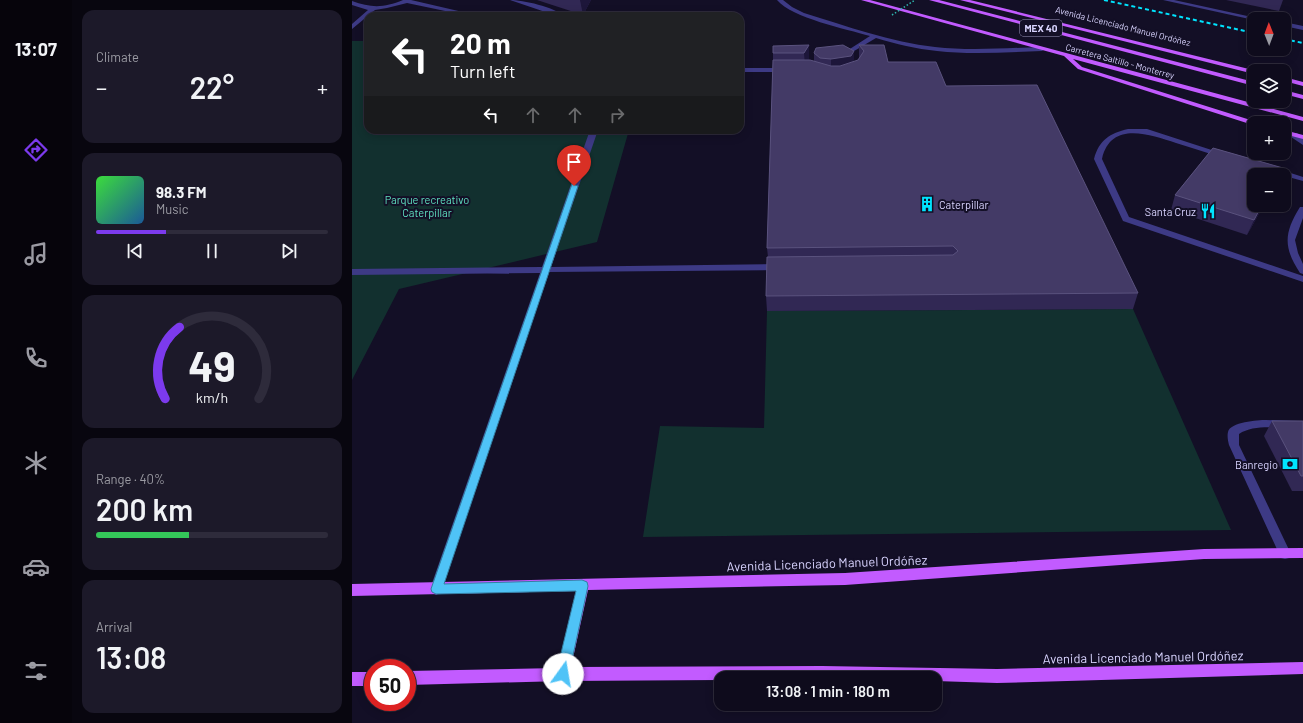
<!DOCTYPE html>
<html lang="en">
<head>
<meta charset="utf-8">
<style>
	body { margin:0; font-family:Barlow,sans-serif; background:#1c1929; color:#f1f3f6; height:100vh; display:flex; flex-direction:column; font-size:15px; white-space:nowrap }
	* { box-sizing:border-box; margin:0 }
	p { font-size:13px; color:#9b9ba3 }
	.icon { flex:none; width:22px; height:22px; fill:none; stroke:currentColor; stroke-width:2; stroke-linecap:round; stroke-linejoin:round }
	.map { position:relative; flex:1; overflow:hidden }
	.sheet { display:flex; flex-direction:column; gap:10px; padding:10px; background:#08060f; width:280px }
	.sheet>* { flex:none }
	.top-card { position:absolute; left:12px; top:12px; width:380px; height:122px; border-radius:12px; box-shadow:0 2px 10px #0003,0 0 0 1px #2e2b3b; background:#202124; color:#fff; overflow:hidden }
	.needle { width:26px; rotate:359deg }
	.controls { position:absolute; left:895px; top:12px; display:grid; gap:8px }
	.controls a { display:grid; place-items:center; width:44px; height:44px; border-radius:8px; background:#0e0b1c; box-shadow:0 2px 10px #0003,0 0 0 1px #2e2b3b; font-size:20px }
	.speed { position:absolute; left:12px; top:659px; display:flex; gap:8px; font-size:20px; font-weight:700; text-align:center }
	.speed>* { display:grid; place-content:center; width:52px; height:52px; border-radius:50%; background:#0e0b1c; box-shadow:0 2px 10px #0003,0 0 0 1px #2e2b3b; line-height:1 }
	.speed .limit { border:6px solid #d22; background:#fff; color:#111 }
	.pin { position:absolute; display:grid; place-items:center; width:34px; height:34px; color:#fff; margin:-41px -17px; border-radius:50% 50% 50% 0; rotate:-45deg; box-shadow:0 0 4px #0007 }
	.pin .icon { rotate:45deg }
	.me { position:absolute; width:44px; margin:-22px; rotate:13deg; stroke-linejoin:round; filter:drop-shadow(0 0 3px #0008) }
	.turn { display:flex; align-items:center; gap:14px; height:84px; padding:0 20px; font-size:18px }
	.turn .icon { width:52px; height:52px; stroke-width:2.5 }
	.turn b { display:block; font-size:28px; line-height:34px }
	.lanes { display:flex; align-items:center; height:38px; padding:0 20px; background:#0003; justify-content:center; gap:20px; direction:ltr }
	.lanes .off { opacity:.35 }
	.big { font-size:30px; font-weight:600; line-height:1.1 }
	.sheet .widget { flex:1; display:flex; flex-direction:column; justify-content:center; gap:6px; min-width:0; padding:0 14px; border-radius:12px; background:#1c1929 }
	.sheet .dial { align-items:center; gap:0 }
	.dial svg { height:104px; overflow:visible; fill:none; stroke:#2e2b3b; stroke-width:7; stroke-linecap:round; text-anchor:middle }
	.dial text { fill:#f1f3f6; stroke:none }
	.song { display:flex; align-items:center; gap:12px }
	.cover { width:48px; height:48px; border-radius:6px; background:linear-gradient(135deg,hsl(120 70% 55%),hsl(210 70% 35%)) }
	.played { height:4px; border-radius:2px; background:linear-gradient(90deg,#7c3aed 30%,#2e2b3b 30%) }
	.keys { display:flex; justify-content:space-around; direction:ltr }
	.heat { display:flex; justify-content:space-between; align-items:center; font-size:22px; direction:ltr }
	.charge { height:6px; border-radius:3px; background:linear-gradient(90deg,#34c759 40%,#2e2b3b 0) }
	.trip { position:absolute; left:362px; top:671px; width:228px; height:40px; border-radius:12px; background:#0e0b1c; box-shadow:0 2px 10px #0003,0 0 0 1px #2e2b3b; font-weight:600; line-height:40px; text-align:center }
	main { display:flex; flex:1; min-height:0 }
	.dock { display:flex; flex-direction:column; width:72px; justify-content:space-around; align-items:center; background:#06040b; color:#9b9ba3 }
	.dock .icon { width:28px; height:28px }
	.dock .on { color:#7c3aed }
	.dock b { font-size:18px; color:#f1f3f6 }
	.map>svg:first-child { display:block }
	.green { fill:#12302f }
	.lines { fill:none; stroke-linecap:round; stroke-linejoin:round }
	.minor { fill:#3d3a85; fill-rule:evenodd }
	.major { fill:#c25bff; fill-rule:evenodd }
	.rail { stroke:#00e5ff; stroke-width:2; stroke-dasharray:4 3; stroke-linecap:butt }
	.path-bridge { stroke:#2fb8b0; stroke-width:1.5; stroke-dasharray:1.5 2; stroke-linecap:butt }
	.wall { fill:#312854 }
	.shaded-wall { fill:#1d163a }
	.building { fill:#433a66; stroke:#5a527e }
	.route { fill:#4fc3f7; stroke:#337fa1 }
	.labels { text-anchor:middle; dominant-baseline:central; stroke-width:4; stroke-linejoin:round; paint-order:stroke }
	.far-street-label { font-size:9px; fill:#d9d4ff; stroke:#130f26 }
	.shield { fill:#130f26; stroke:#9e99be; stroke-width:1 }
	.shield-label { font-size:10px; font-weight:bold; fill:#d9d4ff }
	.park-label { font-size:11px; fill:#5fe0c0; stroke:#130f26 }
	.poi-label { font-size:11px; fill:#d9d4ff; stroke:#130f26; text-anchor:end }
	.near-street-label { font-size:13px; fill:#d9d4ff; stroke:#130f26 }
</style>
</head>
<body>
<main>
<nav class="dock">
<b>13:07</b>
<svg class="icon on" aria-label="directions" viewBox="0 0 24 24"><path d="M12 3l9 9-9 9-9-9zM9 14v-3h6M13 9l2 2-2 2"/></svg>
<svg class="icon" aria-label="music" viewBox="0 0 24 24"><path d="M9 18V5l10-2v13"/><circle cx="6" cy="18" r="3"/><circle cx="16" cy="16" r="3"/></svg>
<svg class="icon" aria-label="phone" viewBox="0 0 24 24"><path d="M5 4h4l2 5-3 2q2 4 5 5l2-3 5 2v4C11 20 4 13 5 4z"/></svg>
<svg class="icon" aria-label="climate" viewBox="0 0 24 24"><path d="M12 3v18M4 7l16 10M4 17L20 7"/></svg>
<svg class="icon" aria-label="car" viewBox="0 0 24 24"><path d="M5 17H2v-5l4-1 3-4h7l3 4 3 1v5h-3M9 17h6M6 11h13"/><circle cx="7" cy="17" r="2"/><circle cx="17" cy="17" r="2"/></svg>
<svg class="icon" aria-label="filters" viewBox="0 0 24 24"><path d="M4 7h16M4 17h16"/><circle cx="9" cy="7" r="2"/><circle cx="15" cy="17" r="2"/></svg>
</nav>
<section class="sheet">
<div class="widget"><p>Climate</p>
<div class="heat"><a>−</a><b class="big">22°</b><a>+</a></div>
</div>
<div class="widget">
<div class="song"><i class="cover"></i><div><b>98.3 FM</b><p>Music</p></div></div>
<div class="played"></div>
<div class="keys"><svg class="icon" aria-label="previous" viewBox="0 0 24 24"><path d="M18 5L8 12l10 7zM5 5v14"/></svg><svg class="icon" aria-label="pause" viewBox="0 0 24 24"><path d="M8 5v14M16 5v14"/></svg><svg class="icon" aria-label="next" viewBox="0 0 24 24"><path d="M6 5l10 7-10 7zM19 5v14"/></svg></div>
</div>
<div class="widget dial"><svg viewBox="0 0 100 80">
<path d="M14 69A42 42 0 1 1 86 69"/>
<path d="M14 69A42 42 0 0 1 25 14" stroke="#7c3aed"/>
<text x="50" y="56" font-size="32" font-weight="700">49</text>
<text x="50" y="72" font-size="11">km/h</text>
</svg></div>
<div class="widget"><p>Range · 40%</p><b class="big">200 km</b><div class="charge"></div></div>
<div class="widget"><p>Arrival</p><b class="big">13:08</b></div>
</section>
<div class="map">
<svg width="951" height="723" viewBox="0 0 951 723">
	<rect width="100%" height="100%" fill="#130f26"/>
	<!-- green -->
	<g class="green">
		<path d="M0,41H16V130H277L245,242L47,289L0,380Z"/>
		<path d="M781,309L879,530L291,537L308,426L412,428L415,311Z"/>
	</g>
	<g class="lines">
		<!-- minor -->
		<g class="minor">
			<path d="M51,0H59L128,16H117L55,3L35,8L23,10L0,29V24L16,10L0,5V1C19,8 32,8 51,0Z"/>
			<path d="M158,0C171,0 202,7 212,16H205Z"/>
			<path d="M425,0H431L440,7L452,13C494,26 539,42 583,47C618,51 654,48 690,47L693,49L690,51C655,52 620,55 585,51C564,49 544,44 524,38L492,57L490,56V54L518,36C494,29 440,18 425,0Z"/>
			<path d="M811,0H822L909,19L902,20Z"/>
			<path d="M932,22L951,26V30L932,26Z"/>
			<path d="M388,68H434L437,70L434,72H388Z"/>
			<path d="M776,129H795L875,155L871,157H868C854,152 839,148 824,143C798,135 759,120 750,159L777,217L951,276V282L771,221L742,159C747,140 758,133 776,129Z"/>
			<path d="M238,130H246L199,267L428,264L432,267L428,270L197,272L90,589L88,593L84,595L80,593L78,589L188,273L0,275V269L190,267Z"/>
			<path d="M939,133H945L951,139V145L939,137Z"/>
			<path d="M914,167H920L951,177V181L914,171Z"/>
			<path d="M948,207H951V218L943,240L946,253L951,264V274L948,273C931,247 932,233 948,207Z"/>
			<path d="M914,420L951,421V429C931,429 904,423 887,434V445L939,554L937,558L933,559L929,558L877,445C876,441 875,436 876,432C878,422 906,420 914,420Z"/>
		</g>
		<!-- major -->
		<g class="major">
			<path d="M509,0H518L951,117V121L721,59L730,67L908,123H902L901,125L726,69L712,56Z"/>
			<path d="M577,0H587L902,82V86Z"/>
			<path d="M608,0H618L905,71H902V74Z"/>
			<path d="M932,77L951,82V86L932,81Z"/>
			<path d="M932,90L951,95V99L932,94Z"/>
			<path d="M932,130L951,135V139L932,134Z"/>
			<path d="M951,548V558L852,559L493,585L236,590L219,667L470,666L645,669L951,662V674L645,683L583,681V678H369V680L211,681L55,685V671L206,668L224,591L0,596V584L493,573L852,549Z"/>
			<rect x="0" y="672" width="21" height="14"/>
		</g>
		<!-- rail -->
		<g class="rail">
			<path d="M752,0L902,33"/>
			<path d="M932,39L951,43"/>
		</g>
		<!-- path-bridge -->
		<path class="path-bridge" d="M540,15L563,0"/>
	</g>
	<!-- wall -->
	<g class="wall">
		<path d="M185,0H239L231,15Z"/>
		<path d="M874,0H931L927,11Z"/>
		<path d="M457,45V59L456,60L462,61V53L502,51V62L506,60L507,58V45L536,62L594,86L786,293L781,309L415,311L414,296L416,257L415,248L421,60V53Z"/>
		<path d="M861,148L931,168L928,175H902V205H912L895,235L819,210L823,195Z"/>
		<path d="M920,421H951V491H940L912,436Z"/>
	</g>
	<!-- shaded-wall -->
	<g class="shaded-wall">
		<path d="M228,0H239L231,15Z"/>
		<path d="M457,45V59L453,66L452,53Z"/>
		<path d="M502,51V64L479,73V59Z"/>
		<path d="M910,205H912L895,235L902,220Z"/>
	</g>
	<!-- building -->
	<g class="building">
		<path d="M457,45L452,53H421V46Z"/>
		<path d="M491,45L502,51L499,56L479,59L468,58L462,53L464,48Z"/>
		<path d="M507,45H532L536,62H584L594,86L685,85L786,293L414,296L415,257L601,255L606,251L601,246L415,248L421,60H458L479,66H488L506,60L512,51Z"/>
		<path d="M861,148L931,168L927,175H902V205H910L902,220L823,195Z"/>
		<path d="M920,421H951V476H949Z"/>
	</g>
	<!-- route -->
	<path class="route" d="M220,184L226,186L92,584L230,580L235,582L236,586L217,674L215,678L211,680L206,678L204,674L224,591L84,594L80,592L79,589Z"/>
	<!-- icons -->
	<defs>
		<symbol id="building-bare" viewBox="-9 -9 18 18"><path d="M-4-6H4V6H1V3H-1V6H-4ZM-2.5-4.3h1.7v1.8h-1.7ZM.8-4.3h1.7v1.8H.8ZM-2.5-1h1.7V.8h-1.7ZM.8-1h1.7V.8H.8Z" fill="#00e5ff" stroke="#130f26" stroke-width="2.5" paint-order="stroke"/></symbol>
		<symbol id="restaurant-bare" viewBox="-9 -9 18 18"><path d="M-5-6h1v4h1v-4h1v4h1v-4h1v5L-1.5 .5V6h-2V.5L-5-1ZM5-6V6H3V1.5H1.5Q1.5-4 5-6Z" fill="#00e5ff" stroke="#130f26" stroke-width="2.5" paint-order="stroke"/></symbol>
		<symbol id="bank-bare" viewBox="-9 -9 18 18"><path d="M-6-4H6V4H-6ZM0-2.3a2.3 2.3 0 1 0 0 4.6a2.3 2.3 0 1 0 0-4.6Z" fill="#00e5ff" stroke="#130f26" stroke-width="2.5" paint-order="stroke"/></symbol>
	</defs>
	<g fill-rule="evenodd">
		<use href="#building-bare" x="564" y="193" width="22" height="22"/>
		<use href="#restaurant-bare" x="845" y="200" width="22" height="22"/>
		<use href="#bank-bare" x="927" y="453" width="22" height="22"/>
	</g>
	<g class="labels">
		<!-- far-street labels -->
		<g class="far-street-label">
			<text transform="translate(771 26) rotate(14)">Avenida Licenciado Manuel Ordóñez</text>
			<text transform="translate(768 61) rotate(15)">Carretera Saltillo - Monterrey</text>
		</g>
		<!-- shield labels -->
		<rect class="shield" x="668" y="20" width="42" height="16" rx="3"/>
		<g class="shield-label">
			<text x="689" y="28">MEX 40</text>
		</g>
		<!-- park labels -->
		<g class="park-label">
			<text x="75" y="199">Parque recreativo<tspan x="75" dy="13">Caterpillar</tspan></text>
		</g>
		<!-- poi labels -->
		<g class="poi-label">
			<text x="587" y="204" text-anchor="start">Caterpillar</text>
			<text x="844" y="211">Santa Cruz</text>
			<text x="926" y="464">Banregio</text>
		</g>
		<!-- near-street labels -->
		<g class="near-street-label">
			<text transform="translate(475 563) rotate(-2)">Avenida Licenciado Manuel Ordóñez</text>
			<text transform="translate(791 657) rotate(-1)">Avenida Licenciado Manuel Ordóñez</text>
		</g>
	</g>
</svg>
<div class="controls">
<a><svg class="needle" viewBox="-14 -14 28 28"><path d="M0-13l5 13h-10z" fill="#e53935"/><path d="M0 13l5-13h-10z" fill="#9b9ba3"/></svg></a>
<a><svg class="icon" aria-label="layers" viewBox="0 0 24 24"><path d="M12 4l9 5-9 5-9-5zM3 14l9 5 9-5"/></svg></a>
<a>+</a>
<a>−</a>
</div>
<div class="speed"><div class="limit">50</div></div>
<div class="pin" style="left:222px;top:186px;background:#d93025"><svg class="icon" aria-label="arrive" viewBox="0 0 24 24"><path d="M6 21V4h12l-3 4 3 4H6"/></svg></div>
<svg class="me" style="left:211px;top:674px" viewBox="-20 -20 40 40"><circle r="19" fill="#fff"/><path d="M0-13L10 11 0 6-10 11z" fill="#4fc3f7"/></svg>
<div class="trip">13:08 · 1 min · 180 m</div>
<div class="top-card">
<div class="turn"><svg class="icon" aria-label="left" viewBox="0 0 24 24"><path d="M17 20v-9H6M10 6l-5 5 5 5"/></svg><div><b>20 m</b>Turn left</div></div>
<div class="lanes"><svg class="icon" aria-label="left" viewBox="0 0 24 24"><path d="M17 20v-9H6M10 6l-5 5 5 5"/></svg><svg class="icon off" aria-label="ahead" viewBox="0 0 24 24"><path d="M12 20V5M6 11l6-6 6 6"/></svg><svg class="icon off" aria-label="ahead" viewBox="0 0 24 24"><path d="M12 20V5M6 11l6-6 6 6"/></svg><svg class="icon off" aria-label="right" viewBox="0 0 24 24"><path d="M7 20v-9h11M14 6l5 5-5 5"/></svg></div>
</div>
</div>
</main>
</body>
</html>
